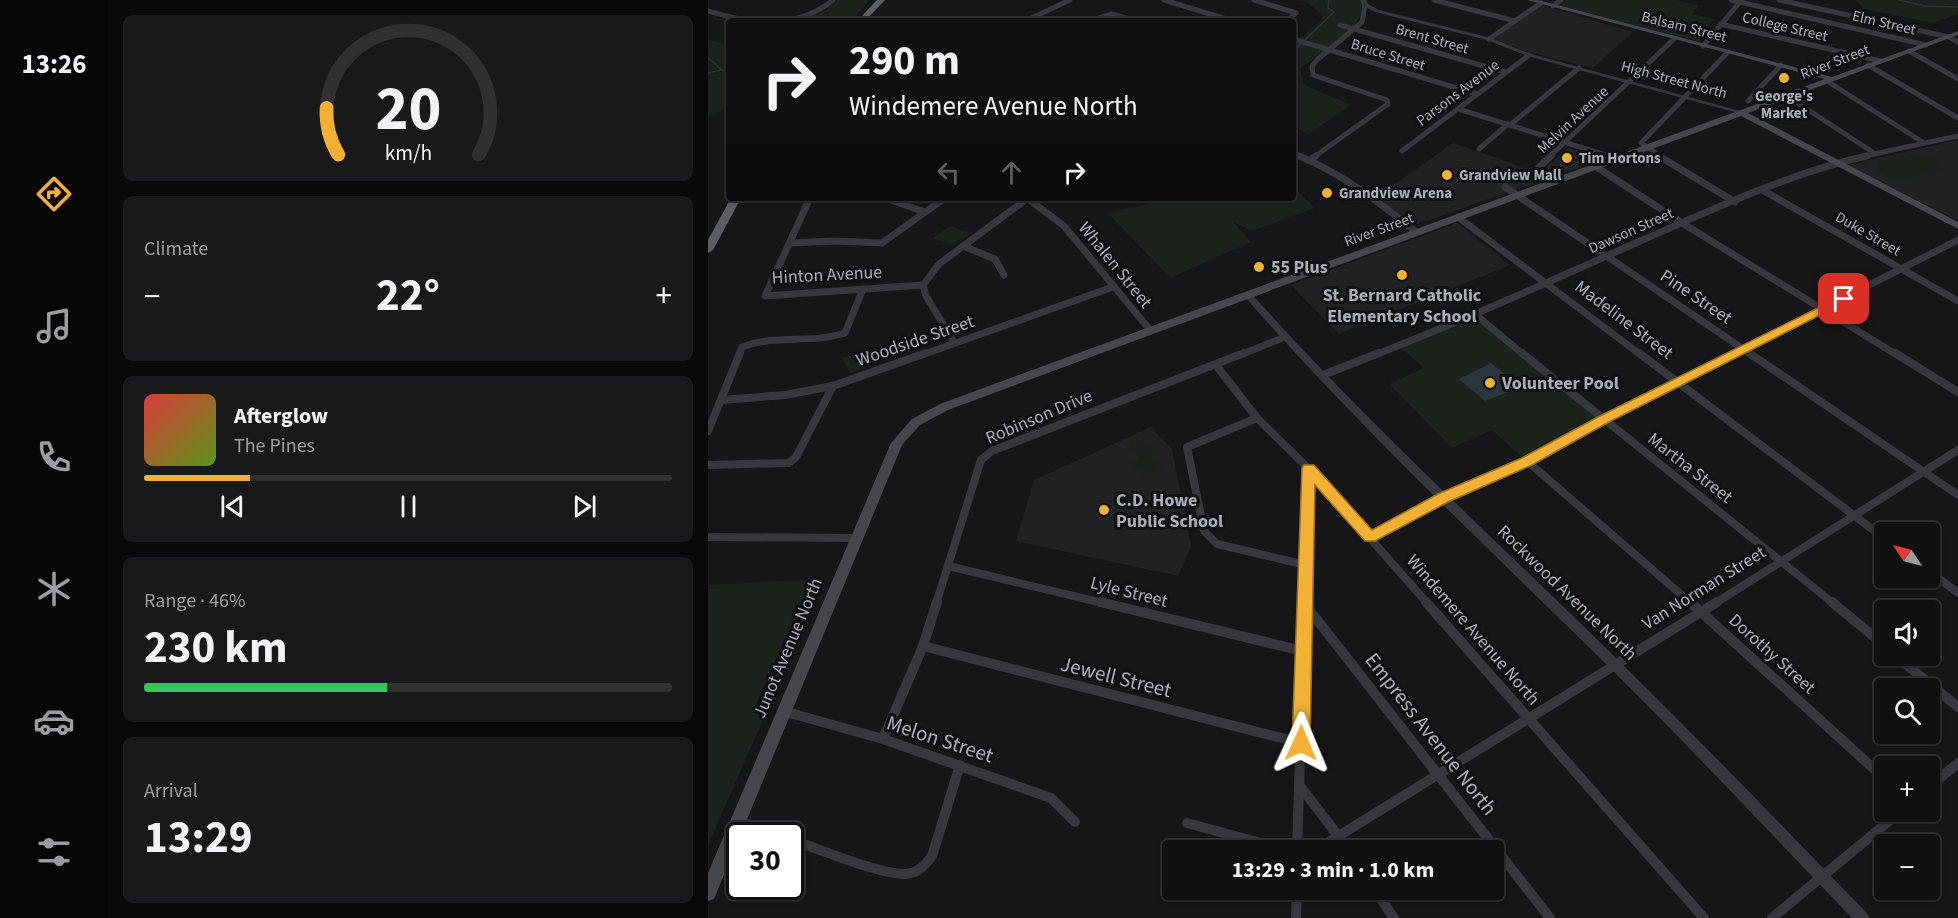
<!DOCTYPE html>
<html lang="en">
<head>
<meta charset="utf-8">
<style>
	body { margin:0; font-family:"Source Sans 3",sans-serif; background:#19191b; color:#f1f3f6; height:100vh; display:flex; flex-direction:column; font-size:22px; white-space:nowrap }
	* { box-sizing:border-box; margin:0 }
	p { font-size:20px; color:#9c9d9f }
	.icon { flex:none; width:33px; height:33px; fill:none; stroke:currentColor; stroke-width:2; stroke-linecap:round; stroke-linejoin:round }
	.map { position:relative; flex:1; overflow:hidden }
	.drawer { display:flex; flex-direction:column; gap:15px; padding:15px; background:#09090a; width:600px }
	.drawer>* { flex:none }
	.top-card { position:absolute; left:18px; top:18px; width:570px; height:183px; border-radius:6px; box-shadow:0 2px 4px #0004,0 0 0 2px #303032; background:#101012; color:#f1f3f6; overflow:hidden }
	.needle { width:39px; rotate:305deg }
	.tools { position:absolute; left:1166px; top:522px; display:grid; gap:12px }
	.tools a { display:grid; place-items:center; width:66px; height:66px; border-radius:6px; background:#101012; box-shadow:0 2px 4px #0004,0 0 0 2px #303032; font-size:30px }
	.speed { position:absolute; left:18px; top:822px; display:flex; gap:12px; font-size:30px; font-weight:700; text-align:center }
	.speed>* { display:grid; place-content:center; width:78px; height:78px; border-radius:50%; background:#101012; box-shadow:0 2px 4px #0004,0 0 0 2px #303032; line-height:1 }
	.speed .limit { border:3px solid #111; border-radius:9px; background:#fff; color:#111 }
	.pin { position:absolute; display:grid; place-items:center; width:51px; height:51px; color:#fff; margin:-26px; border-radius:12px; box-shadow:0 3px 9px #0006 }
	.me { position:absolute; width:66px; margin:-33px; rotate:1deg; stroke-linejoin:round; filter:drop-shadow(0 0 4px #0008) }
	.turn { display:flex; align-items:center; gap:21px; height:126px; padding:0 24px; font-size:27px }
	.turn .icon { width:78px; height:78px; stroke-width:2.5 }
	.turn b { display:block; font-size:42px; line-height:51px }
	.lanes { display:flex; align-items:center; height:57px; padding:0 24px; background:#0003; justify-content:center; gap:30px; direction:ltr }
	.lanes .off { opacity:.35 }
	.big { font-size:45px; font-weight:700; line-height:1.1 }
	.drawer .card { flex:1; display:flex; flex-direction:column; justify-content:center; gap:9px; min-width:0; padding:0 21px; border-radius:9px; background:#19191b }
	.drawer .dial { align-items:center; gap:0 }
	.dial svg { height:156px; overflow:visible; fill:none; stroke:#303032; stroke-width:7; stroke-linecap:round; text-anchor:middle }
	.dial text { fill:#f1f3f6; stroke:none }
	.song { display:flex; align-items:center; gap:18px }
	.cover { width:72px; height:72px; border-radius:9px; background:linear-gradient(135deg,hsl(0 70% 55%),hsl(90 70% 35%)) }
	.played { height:6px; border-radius:3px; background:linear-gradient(90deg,#f2b134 20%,#303032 20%) }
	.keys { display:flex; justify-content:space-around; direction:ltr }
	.heat { display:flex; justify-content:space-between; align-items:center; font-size:33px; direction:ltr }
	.charge { height:9px; border-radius:4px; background:linear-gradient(90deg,#34c759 46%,#303032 0) }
	.trip { position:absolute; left:454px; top:840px; width:342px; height:60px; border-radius:6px; background:#101012; box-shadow:0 2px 4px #0004,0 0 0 2px #303032; font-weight:700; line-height:60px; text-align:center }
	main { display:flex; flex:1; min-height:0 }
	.tab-bar { display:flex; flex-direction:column; width:108px; justify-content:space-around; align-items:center; background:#060607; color:#9c9d9f }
	.tab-bar .icon { width:42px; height:42px }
	.tab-bar .current { color:#f2b134 }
	.tab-bar b { font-size:27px; color:#f1f3f6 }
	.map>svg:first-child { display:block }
	.built { fill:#222225 }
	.green { fill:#1c231d }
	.water { fill:#2c353c }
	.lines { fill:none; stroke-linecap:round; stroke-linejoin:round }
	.stream { stroke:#2c353c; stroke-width:1.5 }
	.minor-far3 { stroke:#37383d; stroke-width:5 }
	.minor-far2 { stroke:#37383d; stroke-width:7 }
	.minor-far1 { stroke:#37383d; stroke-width:8 }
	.minor { stroke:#37383d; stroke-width:10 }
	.tertiary { fill:#37383d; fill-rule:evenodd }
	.secondary { fill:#45474d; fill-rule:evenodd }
	.trunk { fill:#5b5e65; fill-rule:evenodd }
	.route { fill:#f2b134; stroke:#9d7322; stroke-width:1.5 }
	.poi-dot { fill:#f2b134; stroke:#111113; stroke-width:2 }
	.labels { text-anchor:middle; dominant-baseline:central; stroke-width:6; stroke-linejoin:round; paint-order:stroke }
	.far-street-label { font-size:15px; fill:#a8adb8; stroke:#111113 }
	.far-poi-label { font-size:15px; font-weight:bold; fill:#a8adb8; stroke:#111113; text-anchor:start }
	.street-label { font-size:18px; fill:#a8adb8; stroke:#111113 }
	.poi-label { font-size:18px; font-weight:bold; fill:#a8adb8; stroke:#111113; text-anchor:start }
	.near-street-label { font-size:21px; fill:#a8adb8; stroke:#111113 }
</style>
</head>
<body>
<main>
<nav class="tab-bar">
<b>13:26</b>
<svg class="icon current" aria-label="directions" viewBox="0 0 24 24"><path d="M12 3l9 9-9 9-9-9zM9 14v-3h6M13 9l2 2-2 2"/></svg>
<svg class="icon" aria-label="music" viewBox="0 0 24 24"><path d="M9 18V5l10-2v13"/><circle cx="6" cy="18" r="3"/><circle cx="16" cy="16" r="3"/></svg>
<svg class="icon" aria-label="phone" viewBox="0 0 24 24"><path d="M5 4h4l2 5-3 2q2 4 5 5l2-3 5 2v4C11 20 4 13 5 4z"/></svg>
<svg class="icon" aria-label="climate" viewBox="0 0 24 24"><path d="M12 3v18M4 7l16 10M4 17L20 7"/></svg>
<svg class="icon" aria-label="car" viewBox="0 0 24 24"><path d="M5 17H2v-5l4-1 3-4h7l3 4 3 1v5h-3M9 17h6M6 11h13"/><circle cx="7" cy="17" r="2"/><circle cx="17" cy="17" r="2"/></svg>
<svg class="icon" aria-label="filters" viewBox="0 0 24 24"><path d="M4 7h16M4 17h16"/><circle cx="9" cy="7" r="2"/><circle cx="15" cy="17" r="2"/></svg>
</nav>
<section class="drawer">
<div class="card dial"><svg viewBox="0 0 100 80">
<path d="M14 69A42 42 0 1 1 86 69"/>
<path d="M14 69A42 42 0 0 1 8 45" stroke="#f2b134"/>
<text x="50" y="56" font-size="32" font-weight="700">20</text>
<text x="50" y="72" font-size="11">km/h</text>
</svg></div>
<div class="card"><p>Climate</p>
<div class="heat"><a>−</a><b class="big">22°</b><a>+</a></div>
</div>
<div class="card">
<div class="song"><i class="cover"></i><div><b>Afterglow</b><p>The Pines</p></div></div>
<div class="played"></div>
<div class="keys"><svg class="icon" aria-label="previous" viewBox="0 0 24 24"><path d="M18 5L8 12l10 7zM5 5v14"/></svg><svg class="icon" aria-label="pause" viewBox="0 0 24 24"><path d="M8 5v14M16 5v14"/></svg><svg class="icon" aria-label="next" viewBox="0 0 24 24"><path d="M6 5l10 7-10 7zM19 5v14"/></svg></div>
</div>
<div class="card"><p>Range · 46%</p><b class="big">230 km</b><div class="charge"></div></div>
<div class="card"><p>Arrival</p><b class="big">13:29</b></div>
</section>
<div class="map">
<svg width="1250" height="918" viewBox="0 0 1250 918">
	<rect width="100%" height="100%" fill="#161618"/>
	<!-- built -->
	<g class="built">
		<path d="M832,5L925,32L885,68L817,51L786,39Z"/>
		<path d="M1250,140V221L1140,165Z"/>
		<path d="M745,143L832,173L860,148L895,159L704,226L660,192L687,184Z"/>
		<path d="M749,223L802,265L631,334L583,285Z"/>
		<path d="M443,427L464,449L483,547L470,576L308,541L326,480Z"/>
	</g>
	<!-- green -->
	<g class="green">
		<path d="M129,0H162L144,21L96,20L116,11Z"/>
		<path d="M591,0H652C664,26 610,55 592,68L596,85L643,105L600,134L585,125V45L614,20V14L600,3Z"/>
		<path d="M859,0H967L990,5L984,14L1006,19L990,41L852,6Z"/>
		<path d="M1147,0H1250V14L1225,23L1157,9Z"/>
		<path d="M0,40L20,44L21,48V108L0,116Z"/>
		<path d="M1209,154L1229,160L1235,166L1232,171C1212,176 1185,186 1169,168L1170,162Z"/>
		<path d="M585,187L607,208L544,231L525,222L543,242L462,278L400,213L463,198H585Z"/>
		<path d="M242,226L262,233L245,245L225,238Z"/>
		<path d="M768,315L894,420L818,461L784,430L744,448L681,384L716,368L691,346Z"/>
		<path d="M161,349L168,363L142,373L134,358Z"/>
		<path d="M434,440L444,452L442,455L454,468L438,477L424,463L431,458L421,444Z"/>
		<path d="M116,579L98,622L84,623L44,713H58L0,845V585Z"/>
	</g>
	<!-- water -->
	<path class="water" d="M783,363L813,387L777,401L751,379Z"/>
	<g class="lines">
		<!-- stream -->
		<g class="stream">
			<path d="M1191,0L1217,6L1250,7"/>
			<path d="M585,51L626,12L620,8L621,0"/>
			<path d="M0,58L14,70L21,71"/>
			<path d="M0,73L14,70"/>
		</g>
		<!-- minor-far3 -->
		<g class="minor-far3">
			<path d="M456,0L525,21"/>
			<path d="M546,0L588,13L579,21"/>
			<path d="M726,0L807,21"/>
			<path d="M1023,0L1218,45"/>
			<path d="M1071,0L1241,37L1250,42"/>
			<path d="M845,6L853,0"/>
			<path d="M0,11C41,24 90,29 125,0"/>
			<path d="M190,20L208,21"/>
			<path d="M317,21L362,0"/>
			<path d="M381,21L404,14L429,21"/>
			<path d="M1012,24L1173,61"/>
			<path d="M632,25L797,72"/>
			<path d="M585,39L769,94"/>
			<path d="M781,39L833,3"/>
			<path d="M995,46L1032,2"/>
			<path d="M1201,51L1250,79"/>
			<path d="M1160,65L1250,118"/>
			<path d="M1119,81L1216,143"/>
			<path d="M1079,96L1166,153"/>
			<path d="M1040,101L1073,65"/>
			<path d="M750,109L904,157"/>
			<path d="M802,125L871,68"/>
			<path d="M771,149L800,124"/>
			<path d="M694,151L821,55"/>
			<path d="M585,153L595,157"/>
			<path d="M606,157L680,104L679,100L605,75L604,66L609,60L654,22L657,5"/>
			<path d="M841,157L966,39"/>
			<path d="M954,157L933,143L1020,52"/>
			<path d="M1152,157L1250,136"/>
		</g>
		<!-- minor-far2 -->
		<g class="minor-far2">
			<path d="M591,156C635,174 672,203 708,232"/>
			<path d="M900,156L907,158"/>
			<path d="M951,156L1027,202"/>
			<path d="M602,160L608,156"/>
			<path d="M887,166L974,223L1189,355"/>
			<path d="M830,168L843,156"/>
			<path d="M797,187L1044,355"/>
			<path d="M1056,191L1250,301"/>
			<path d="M102,198L57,296L215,285"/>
			<path d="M177,198L217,212"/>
			<path d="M319,198L356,226L442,330"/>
			<path d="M750,217L933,355"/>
			<path d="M82,243L127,241L174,243L237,198"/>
			<path d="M255,246L287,259L296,275"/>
			<path d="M768,315L816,355"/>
			<path d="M246,342L218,296L215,285L231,264L320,198"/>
			<path d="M31,355L34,347C67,334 103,344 137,333L155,289"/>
			<path d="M214,355L405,287"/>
			<path d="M532,355L577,337"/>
			<path d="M667,355C756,320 843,281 930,242C1001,211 1084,172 1159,156"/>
			<path d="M1023,355L1250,240"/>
		</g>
		<!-- minor-far1 -->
		<g class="minor-far1">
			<path d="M814,353L1126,604"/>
			<path d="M931,353L1176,538"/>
			<path d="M1041,353L1250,495"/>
			<path d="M1187,353L1250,392"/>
			<path d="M508,365L549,418L601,469L720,604"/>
			<path d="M615,375L671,353"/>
			<path d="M13,400L77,395L125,386L218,353"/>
			<path d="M549,418L479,447L496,531L509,544L598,565"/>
			<path d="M0,431L32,353"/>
			<path d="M819,461L984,604"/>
			<path d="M0,465L81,463L88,457L125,386"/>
			<path d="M0,537L148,538"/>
			<path d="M662,537L735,498L819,461L1026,353"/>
			<path d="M240,566L399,604"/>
			<path d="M1221,571L1250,593"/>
			<path d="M228,604L273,460L284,451L536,353"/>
			<path d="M597,604L601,469"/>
			<path d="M1006,604L1250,450"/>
		</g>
		<!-- minor -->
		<g class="minor">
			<path d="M392,602L595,651"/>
			<path d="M718,602L996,918"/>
			<path d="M982,602L1176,778"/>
			<path d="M1124,602L1176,645"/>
			<path d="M596,603L842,918"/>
			<path d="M215,646L593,743"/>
			<path d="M1188,656L1250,707"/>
			<path d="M75,711L175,739L343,798L367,822"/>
			<path d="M175,739L215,646L229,602"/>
			<path d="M592,786L641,850"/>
			<path d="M1221,787L1250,763"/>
			<path d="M30,821L73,836"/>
			<path d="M479,823L578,850"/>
			<path d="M82,839C109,848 172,875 198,874C210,873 217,865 224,856L252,765"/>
			<path d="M589,850L597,602"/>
			<path d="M608,850L1009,602"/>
			<path d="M667,890L686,918"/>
			<path d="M588,918L589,890"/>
			<path d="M1064,918L1192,812"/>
		</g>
		<!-- tertiary -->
		<g class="tertiary">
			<path d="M652,0H658L660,4L671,10L783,38L823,54L1036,112L1030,113L819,56L779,40L667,12L655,6Z"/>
			<path d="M539,291L542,292C658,422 787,539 911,661C995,743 1077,829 1159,913L1162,918H1144C1063,834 984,749 901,667C778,546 650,426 536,296L535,294Z"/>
		</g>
		<!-- secondary -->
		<path class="secondary" d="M819,0H830L1124,77L1250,31V35L1040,113L1250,222V229L1033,116L240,410L212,425L194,445L6,899L0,901V873L183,443L204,419L232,404L1117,79Z"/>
		<!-- trunk -->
		<g class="trunk">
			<path d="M169,0H177L157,21H149Z"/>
			<path d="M23,198H33L5,250L0,253V240Z"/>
		</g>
	</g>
	<!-- route -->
	<path class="route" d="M1136,295L1142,299L1140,301L899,423L824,465L740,502L667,541H657L607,485L602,743L599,748L593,750L587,748L584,743L594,468L596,465H606L664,530L730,494L814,458L890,417Z"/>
	<!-- markers -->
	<g class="poi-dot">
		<circle cx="1076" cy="78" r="6"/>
		<circle cx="859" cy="158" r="6"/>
		<circle cx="739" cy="175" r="6"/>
		<circle cx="619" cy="193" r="6"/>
		<circle cx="551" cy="267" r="6"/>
		<circle cx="694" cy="275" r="6"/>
		<circle cx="782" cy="383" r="6"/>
		<circle cx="396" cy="510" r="6"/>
	</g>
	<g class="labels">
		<!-- far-street labels -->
		<g class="far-street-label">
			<text transform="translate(1176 23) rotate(13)">Elm Street</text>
			<text transform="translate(976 27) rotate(14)">Balsam Street</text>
			<text transform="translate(1077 27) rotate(13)">College Street</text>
			<text transform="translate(724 39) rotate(16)">Brent Street</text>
			<text transform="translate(680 55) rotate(17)">Bruce Street</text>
			<text transform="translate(1127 62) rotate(-21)">River Street</text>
			<text transform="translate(966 80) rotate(15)">High Street North</text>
			<text transform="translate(750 93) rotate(-37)">Parsons Avenue</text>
			<text transform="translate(865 120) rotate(-43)">Melvin Avenue</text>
			<text transform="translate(671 230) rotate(-20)">River Street</text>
			<text transform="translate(923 231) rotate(-24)">Dawson Street</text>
			<text transform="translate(1160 234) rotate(30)">Duke Street</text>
		</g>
		<!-- far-poi labels -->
		<g class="far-poi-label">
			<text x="1076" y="96" text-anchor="middle">George's<tspan x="1076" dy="17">Market</tspan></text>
			<text x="871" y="158">Tim Hortons</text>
			<text x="751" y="175">Grandview Mall</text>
			<text x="631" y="193">Grandview Arena</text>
		</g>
		<!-- street labels -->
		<g class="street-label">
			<text transform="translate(407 265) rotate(51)">Whalen Street</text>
			<text transform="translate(119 275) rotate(-3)">Hinton Avenue</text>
			<text transform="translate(988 297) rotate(34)">Pine Street</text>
			<text transform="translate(916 320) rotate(37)">Madeline Street</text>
			<text transform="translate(207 341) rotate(-19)">Woodside Street</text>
			<text transform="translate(331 417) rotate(-23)">Robinson Drive</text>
			<text transform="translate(982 468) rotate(38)">Martha Street</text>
			<text transform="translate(996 588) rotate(-32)">Van Norman Street</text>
			<text transform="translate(421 592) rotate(14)">Lyle Street</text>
			<text transform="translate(859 593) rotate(44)">Rockwood Avenue North</text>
			<text transform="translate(765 630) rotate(49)">Windemere Avenue North</text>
			<text transform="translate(80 648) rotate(-67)">Junot Avenue North</text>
			<text transform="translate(1064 654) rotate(42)">Dorothy Street</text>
		</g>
		<!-- poi labels -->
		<g class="poi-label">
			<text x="563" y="267">55 Plus</text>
			<text x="694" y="295" text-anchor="middle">St. Bernard Catholic<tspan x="694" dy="21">Elementary School</tspan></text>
			<text x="794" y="383">Volunteer Pool</text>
			<text x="408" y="500">C.D. Howe<tspan x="408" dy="21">Public School</tspan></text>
		</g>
		<!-- near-street labels -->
		<g class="near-street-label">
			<text transform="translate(408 677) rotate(14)">Jewell Street</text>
			<text transform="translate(723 734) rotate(52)">Empress Avenue North</text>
			<text transform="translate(232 739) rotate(18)">Melon Street</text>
		</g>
	</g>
</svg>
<div class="tools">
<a><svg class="needle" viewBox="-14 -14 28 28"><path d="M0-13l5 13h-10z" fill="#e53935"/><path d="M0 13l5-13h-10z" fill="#9c9d9f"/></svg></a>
<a><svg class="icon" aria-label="sound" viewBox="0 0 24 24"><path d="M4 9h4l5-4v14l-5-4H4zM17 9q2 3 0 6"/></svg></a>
<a><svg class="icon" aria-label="search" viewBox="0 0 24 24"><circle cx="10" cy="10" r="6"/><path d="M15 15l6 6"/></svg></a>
<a>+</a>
<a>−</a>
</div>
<div class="speed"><div class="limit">30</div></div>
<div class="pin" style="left:1136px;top:299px;background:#d93025"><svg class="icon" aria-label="arrive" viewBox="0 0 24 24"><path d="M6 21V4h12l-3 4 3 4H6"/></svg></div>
<svg class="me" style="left:593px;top:743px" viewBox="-20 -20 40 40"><path d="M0-17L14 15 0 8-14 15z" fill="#f2b134" stroke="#fff" stroke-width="4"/></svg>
<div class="trip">13:29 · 3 min · 1.0 km</div>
<div class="top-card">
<div class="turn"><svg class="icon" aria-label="right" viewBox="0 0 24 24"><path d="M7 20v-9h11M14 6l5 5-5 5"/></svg><div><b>290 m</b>Windemere Avenue North</div></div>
<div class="lanes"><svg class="icon off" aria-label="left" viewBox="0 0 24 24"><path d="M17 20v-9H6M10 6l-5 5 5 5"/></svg><svg class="icon off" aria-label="ahead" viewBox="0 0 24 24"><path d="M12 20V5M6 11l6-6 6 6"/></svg><svg class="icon" aria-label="right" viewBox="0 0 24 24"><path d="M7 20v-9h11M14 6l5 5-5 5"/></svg></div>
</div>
</div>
</main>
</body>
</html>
